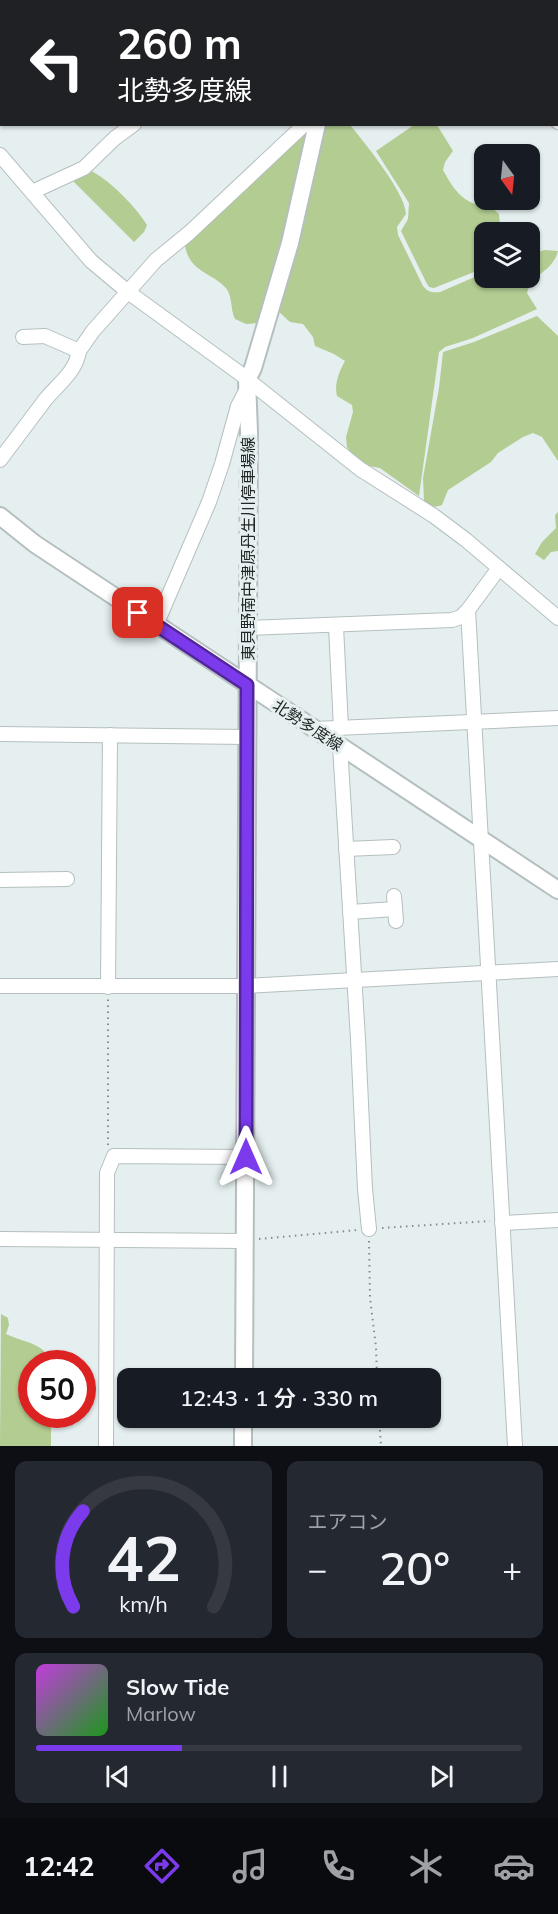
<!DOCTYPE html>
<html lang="ja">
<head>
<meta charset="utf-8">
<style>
	body { margin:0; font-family:Mulish,"Noto Sans JP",sans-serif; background:#242831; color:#f1f3f6; height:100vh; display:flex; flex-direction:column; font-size:22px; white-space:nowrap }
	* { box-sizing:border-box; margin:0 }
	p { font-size:20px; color:#9ea1a6 }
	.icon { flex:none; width:33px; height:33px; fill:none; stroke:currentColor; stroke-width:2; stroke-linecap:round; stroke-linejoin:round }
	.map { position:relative; height:1446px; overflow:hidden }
	.sheet { display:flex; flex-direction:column; gap:15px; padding:15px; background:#0d0f14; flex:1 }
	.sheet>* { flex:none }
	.top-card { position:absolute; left:0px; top:0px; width:558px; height:126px; box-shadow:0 2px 4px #0004; background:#202124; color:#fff; overflow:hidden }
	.needle { width:39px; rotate:165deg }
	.fabs { position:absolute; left:474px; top:144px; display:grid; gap:12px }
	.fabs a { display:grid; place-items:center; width:66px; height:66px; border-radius:12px; background:#171b24; box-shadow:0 2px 4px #0004; font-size:30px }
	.speed { position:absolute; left:18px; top:1350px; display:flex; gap:12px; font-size:30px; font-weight:700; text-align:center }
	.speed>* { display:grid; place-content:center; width:78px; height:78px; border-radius:50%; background:#171b24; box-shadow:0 2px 4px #0004; line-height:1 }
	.speed .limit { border:9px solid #d22; background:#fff; color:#111 }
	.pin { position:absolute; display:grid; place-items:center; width:51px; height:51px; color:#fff; margin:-26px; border-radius:12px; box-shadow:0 3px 9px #0006 }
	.me { position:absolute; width:66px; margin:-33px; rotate:0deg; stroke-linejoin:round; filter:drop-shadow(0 0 4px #0008) }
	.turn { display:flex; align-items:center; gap:21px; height:126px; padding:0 18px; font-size:27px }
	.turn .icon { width:78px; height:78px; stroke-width:2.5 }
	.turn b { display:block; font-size:42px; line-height:51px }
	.big { font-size:45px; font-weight:600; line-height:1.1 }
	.sheet .tile { flex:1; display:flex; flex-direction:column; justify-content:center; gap:9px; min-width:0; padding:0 21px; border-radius:12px; background:#242831 }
	.sheet .dial { align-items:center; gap:0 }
	.dial svg { height:156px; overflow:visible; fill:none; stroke:#363941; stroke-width:7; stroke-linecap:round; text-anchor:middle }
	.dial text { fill:#f1f3f6; stroke:none }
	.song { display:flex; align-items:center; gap:18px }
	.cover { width:72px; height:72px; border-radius:9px; background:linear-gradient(135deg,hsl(290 70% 55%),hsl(120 70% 35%)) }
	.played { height:6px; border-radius:3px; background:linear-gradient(90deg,#7c3aed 30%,#363941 30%) }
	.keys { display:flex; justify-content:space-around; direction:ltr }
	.heat { display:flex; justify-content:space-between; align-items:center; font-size:33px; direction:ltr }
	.sheet .tiles { flex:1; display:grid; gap:15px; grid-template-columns:1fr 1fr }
	.tile:last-child { grid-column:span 2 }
	.trip { position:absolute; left:117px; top:1368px; width:324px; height:60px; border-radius:12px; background:#171b24; box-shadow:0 2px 4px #0004; font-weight:600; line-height:60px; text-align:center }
	.menu { display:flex; height:96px; justify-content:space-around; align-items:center; background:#090b0e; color:#9ea1a6 }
	.menu .icon { width:42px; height:42px }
	.menu .active { color:#7c3aed }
	.menu b { font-size:27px; color:#f1f3f6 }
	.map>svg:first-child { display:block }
	.green { fill:#b2cc92 }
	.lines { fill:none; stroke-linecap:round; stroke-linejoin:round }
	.minor-casing { stroke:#b5bfbf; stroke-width:16 }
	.major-casing { stroke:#b5bfbf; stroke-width:20 }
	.path { stroke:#858c8c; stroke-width:2; stroke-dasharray:1.5 4.5; stroke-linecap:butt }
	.minor { stroke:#fff; stroke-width:14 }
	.major { stroke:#fff; stroke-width:16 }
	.route-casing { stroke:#51269a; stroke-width:15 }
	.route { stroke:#7c3aed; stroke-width:10 }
	.labels { text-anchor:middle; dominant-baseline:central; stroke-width:6; stroke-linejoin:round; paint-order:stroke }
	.street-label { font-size:16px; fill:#222626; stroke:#e5efef }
</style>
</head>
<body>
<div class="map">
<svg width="558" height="1446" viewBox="0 0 558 1446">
	<rect width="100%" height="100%" fill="#e5efef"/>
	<!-- green -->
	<g class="green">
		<path d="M311,125L260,323L246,324L235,319C230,309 233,297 226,288C211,272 189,272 185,245Z"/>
		<path d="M322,125H350C364,142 405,192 406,214L397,227L398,235L423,286C428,292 432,293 440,292L484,273V278H530V254L545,250L558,251C552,273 532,273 527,293L537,309L473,338L445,347L439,352L419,496L380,468L364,465L353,456L347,447L346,437L353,412L352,405L337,396C334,384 339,372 345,361L334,354L315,346L313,337L303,324L290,322L277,310Z"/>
		<path d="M414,125H437L453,151L445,162L443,170C455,192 464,205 491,207L499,214L500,226L503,232H484V268L434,288L429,287L426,282L401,231L408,219L409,203L376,151Z"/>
		<path d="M88,169C111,181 133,204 147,225L144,232L134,242L74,182L75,178Z"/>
		<path d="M537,316L558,336V461L542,437L533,433L523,437L498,453L491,462L448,490L442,505C433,508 431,507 424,501L423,478L439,388L443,352L474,342Z"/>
		<path d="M558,512V551L551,552L544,560L535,554L542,542L556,528L555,515Z"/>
		<path d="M1,1314L8,1318L9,1325L6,1334C18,1340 35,1342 44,1351L43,1363L32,1364V1414L51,1415V1446H0Z"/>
	</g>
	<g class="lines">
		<defs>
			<g id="minor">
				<path d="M332,0L333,2"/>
				<path d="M556,120L558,122"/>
				<path d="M0,155L91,261L128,292L238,372L360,469L434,516L466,540L558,618"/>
				<path d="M32,192L84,168L115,138L134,124"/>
				<path d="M23,337L45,336L79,351L93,331L156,260L189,233L305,124"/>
				<path d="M0,460C15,440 30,420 45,400C58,384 76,372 79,351"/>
				<path d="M499,568L468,610L515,1446"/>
				<path d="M156,625L209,502L222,464L238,406L247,389"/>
				<path d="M336,626L341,728"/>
				<path d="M247,628L452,620L461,617L468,610"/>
				<path d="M314,729L558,718"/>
				<path d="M0,734L247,737"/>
				<path d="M340,746L358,1039L365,1189L369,1229"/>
				<path d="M346,849L393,847"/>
				<path d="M0,880L67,879"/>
				<path d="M394,896L396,921"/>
				<path d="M350,912L395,909"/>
				<path d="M0,986H246L558,969"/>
				<path d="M108,987L110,735"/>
				<path d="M502,1223L558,1220"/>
				<path d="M0,1239L244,1241"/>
				<path d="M106,1446L107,1173L114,1156L246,1157"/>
			</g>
			<g id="major">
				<path d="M430,2L432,0"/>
				<path d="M0,516L35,544L558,890"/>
				<path d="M244,1378L249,432L247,380L253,368L290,243L317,124"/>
				<path d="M243,1446V1418"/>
			</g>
		</defs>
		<!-- minor casing -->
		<use href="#minor" class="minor-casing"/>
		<!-- major casing -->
		<use href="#major" class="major-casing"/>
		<!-- path -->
		<g class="path">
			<path d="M108,1145V998"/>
			<path d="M382,1228L490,1221"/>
			<path d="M259,1239L358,1230"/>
			<path d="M369,1241L370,1298L376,1347L377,1378"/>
			<path d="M379,1418L381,1446"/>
		</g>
		<!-- minor -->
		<use href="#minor" class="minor"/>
		<!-- major -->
		<use href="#major" class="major"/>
	</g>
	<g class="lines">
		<defs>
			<path id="route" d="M138,613L247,685L246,1157"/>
		</defs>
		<!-- route casing -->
		<use href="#route" class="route-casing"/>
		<!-- route -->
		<use href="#route" class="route"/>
	</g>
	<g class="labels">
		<!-- street labels -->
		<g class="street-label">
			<text transform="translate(248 549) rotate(-90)">東貝野南中津原丹生川停車場線</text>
			<text transform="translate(308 725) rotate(33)">北勢多度線</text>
		</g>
	</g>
</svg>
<div class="fabs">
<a><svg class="needle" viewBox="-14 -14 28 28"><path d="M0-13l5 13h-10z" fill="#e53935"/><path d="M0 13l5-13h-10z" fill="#9ea1a6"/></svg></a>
<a><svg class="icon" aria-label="layers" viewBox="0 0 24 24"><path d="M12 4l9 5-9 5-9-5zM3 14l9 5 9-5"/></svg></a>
</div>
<div class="speed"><div class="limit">50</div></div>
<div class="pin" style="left:138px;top:613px;background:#d93025"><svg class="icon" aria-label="arrive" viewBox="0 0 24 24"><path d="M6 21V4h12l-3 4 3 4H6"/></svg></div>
<svg class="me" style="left:246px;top:1157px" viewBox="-20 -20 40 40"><path d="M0-17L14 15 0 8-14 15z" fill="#7c3aed" stroke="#fff" stroke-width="4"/></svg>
<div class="trip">12:43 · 1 分 · 330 m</div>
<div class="top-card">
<div class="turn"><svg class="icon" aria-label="left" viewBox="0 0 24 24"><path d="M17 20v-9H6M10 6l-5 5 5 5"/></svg><div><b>260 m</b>北勢多度線</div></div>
</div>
</div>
<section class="sheet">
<div class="tiles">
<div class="tile dial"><svg viewBox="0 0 100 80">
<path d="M14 69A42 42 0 1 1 86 69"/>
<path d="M14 69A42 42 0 0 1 19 20" stroke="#7c3aed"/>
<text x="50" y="56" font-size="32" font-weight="700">42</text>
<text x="50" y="72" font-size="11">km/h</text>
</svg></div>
<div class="tile"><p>エアコン</p>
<div class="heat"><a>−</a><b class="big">20°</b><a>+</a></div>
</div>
<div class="tile">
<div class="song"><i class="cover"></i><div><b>Slow Tide</b><p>Marlow</p></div></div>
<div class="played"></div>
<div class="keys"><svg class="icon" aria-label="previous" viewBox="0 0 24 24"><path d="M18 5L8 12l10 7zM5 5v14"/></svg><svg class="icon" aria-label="pause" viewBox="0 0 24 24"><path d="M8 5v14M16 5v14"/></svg><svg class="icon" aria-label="next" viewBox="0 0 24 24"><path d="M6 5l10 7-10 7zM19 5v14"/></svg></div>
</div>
</div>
</section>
<nav class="menu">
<b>12:42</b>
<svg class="icon active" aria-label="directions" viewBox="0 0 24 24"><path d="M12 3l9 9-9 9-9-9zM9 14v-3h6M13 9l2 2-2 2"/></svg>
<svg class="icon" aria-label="music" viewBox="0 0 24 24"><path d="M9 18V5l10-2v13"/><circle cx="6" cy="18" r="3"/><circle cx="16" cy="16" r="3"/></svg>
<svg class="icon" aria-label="phone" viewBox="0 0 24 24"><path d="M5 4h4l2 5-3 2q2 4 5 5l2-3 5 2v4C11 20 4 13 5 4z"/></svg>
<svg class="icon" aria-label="climate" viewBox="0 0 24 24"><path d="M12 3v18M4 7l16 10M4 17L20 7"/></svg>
<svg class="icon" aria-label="car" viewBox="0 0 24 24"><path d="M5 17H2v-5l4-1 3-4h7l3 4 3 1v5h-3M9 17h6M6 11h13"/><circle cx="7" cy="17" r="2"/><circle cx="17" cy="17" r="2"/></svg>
</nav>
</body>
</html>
